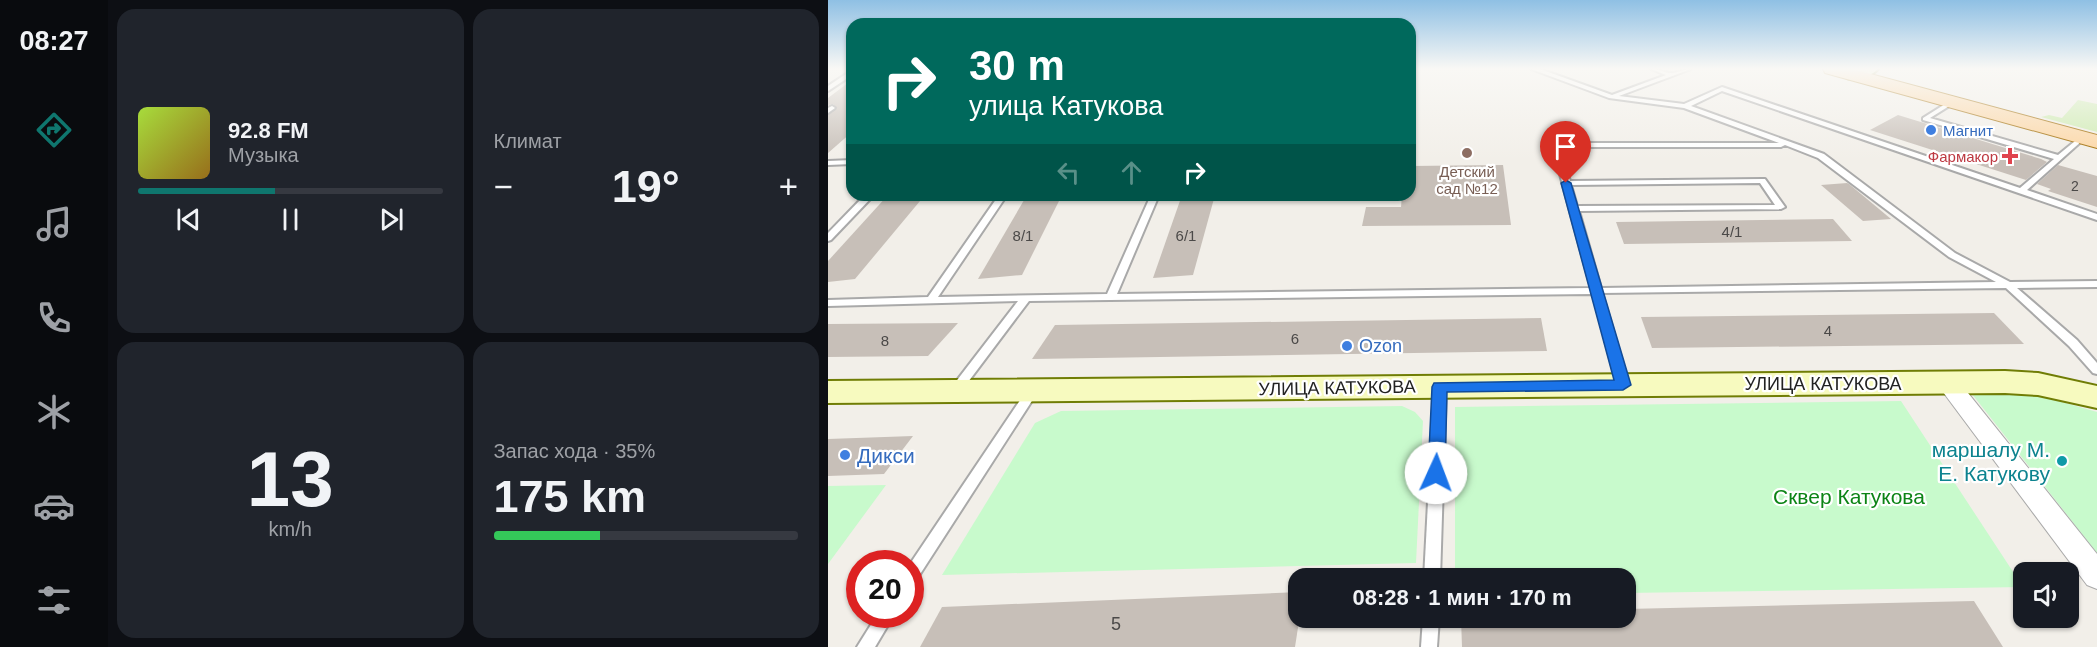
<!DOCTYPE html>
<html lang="ru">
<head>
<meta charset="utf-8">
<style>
	body { margin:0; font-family:Arial,sans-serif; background:#20242c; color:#f1f3f6; height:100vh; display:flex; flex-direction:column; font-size:22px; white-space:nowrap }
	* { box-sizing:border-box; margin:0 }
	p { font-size:20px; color:#9ea1a6 }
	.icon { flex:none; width:33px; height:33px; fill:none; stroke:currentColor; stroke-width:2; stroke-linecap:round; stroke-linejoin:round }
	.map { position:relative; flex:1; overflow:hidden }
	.drawer { display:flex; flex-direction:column; gap:9px; padding:9px; background:#0d0f14; width:720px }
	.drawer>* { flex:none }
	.hud { position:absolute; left:18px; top:18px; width:570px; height:183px; border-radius:18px; box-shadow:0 2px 4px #0004; background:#00695c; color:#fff; overflow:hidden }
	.tools { position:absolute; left:1185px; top:562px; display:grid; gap:12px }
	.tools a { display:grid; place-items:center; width:66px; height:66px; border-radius:12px; background:#171b24; box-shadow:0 2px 4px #0004; font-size:30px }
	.speed { position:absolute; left:18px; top:550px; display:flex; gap:12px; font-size:30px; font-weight:700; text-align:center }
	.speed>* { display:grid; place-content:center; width:78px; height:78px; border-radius:50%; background:#171b24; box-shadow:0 2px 4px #0004; line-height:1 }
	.speed .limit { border:9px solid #d22; background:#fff; color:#111 }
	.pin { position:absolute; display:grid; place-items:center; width:51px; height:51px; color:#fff; margin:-62px -26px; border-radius:50% 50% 50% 0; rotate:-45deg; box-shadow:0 0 6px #0007 }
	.pin .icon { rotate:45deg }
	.me { position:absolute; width:66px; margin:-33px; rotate:2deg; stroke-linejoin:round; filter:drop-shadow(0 0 4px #0008) }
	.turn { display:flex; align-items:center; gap:21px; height:126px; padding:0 24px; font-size:27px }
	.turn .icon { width:78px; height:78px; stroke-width:2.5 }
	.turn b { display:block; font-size:42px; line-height:51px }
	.lanes { display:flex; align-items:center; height:57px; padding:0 24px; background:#0003; justify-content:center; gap:30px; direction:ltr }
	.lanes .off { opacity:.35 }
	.big { font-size:45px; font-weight:700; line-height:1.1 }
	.drawer .widget { flex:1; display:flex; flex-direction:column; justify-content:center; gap:9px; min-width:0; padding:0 21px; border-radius:18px; background:#20242c }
	.drawer .dial { align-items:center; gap:0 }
	.dial b { font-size:78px; line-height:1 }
	.song { display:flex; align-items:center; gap:18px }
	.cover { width:72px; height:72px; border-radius:9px; background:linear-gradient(135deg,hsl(80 70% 55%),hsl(40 70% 35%)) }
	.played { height:6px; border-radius:3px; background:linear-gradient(90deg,#0f766e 45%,#363941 45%) }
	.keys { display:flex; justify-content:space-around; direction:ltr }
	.heat { display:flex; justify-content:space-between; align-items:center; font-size:33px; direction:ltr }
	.charge { height:9px; border-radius:4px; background:linear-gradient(90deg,#34c759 35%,#363941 0) }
	.drawer .tiles { flex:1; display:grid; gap:9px; grid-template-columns:repeat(2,1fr) }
	.trip { position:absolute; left:460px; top:568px; width:348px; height:60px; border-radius:18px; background:#171b24; box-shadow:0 2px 4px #0004; font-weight:700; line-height:60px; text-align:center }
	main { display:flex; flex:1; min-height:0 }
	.menu { display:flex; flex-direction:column; width:108px; justify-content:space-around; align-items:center; background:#090b0e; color:#9ea1a6 }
	.menu .icon { width:42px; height:42px }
	.menu .on { color:#0f766e }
	.menu b { font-size:27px; color:#f1f3f6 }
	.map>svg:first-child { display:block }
	.grass { fill:#cdebb0 }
	.park { fill:#c8facc }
	.building { fill:#c7bfb8 }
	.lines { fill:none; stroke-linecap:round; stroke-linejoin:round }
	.lane-casing { stroke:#a9a9a9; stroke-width:4 }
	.street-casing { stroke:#a9a9a9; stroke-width:2 }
	.secondary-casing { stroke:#707d05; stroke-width:4 }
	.primary-casing { stroke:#a06b00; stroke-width:2 }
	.lane { fill:#fff; fill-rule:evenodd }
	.street { fill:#fff; fill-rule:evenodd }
	.secondary { fill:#f7fabf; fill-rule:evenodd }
	.primary { fill:#fcd6a4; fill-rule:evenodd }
	.route { fill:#1a73e8; stroke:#114b97; stroke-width:1.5 }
	.shop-dot { fill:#3f7fe0; stroke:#fff; stroke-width:2 }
	.education-dot { fill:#8d6e63; stroke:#fff; stroke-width:2 }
	.health-dot { fill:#e0444e; stroke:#fff; stroke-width:2 }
	.culture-dot { fill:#0f9aa8; stroke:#fff; stroke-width:2 }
	.labels { text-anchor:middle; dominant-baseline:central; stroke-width:4.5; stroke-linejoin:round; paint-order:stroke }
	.far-number-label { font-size:14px; fill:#4b4948 }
	.far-shop-label { font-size:15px; fill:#366cbe; stroke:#fff; text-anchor:start }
	.far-health-label { font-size:15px; fill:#be3a42; stroke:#fff; text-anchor:end }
	.far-education-label { font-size:15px; fill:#785e54; stroke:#fff }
	.number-label { font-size:15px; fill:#4b4948 }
	.shop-label { font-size:18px; fill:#366cbe; stroke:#fff; text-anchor:start }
	.street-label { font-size:18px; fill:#222; stroke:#fff }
	.near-number-label { font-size:18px; fill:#4b4948 }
	.near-culture-label { font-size:21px; fill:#0d838f; stroke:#fff; text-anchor:end }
	.near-shop-label { font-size:21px; fill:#366cbe; stroke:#fff; text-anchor:start }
	.near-park-label { font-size:21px; fill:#0c8416; stroke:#fff }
</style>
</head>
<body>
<main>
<nav class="menu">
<b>08:27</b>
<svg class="icon on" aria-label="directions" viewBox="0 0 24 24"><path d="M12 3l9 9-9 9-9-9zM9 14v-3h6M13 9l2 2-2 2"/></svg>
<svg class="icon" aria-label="music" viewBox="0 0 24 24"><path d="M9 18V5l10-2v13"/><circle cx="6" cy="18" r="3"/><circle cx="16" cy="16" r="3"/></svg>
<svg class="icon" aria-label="phone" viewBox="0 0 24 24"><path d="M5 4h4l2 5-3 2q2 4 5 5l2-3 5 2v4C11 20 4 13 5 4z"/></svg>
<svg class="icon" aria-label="climate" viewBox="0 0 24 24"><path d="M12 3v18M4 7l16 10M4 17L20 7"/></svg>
<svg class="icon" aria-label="car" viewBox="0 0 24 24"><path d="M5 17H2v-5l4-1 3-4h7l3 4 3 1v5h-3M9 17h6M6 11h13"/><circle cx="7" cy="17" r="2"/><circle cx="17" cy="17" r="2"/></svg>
<svg class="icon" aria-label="filters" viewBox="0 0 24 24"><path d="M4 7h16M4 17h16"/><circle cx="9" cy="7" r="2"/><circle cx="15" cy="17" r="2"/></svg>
</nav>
<section class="drawer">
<div class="tiles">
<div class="widget">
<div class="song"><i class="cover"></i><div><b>92.8 FM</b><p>Музыка</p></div></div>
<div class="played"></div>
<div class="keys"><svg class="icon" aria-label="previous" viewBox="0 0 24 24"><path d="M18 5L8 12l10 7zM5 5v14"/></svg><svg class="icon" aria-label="pause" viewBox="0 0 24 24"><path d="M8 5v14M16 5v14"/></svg><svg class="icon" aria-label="next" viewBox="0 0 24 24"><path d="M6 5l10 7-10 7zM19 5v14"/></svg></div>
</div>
<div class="widget"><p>Климат</p>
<div class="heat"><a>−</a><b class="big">19°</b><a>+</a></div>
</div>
<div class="widget dial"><b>13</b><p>km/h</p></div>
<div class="widget"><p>Запас хода · 35%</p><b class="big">175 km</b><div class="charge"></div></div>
</div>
</section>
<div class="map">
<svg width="1269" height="647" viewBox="0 0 1269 647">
	<rect width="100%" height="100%" fill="#f2efe9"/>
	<!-- grass -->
	<path class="grass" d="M1250,100L1269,104V132L1213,117L1221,115L1234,118Z"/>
	<!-- park -->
	<g class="park">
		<path d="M1144,394H1206L1269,412V553Z"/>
		<path d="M1073,401L1195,587L798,593V579H627V407Z"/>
		<path d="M574,406L587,412L595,421L588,563L114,575L207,423L233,411Z"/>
		<path d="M58,485L0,564V486Z"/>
	</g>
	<!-- building -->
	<g class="building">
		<path d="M24,80V132L0,153V115L9,108L5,104L0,105V98Z"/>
		<path d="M1070,115L1213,159L1219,162L1198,180L1042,130Z"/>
		<path d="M675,165L683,225L534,226L538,207H573L574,195H582V166Z"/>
		<path d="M1230,165L1269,176V207L1220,191L1223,189L1209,184Z"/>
		<path d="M1019,183L1021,184L1063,219L1035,221L993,185Z"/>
		<path d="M60,195H97L27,279L0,282V261Z"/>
		<path d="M199,195H234L194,275L150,279Z"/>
		<path d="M354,195H387L365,275L325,278Z"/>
		<path d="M1005,219L1024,241L796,244L788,222Z"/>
		<path d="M1166,313L1196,344L824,348L813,317Z"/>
		<path d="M713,318L719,351L204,359L227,325Z"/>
		<path d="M130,323L100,356L0,357V324Z"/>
		<path d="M85,436L56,474L0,476V439Z"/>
		<path d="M471,592V621L467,647H92L114,607Z"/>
		<path d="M1146,601L1175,647H634L633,618H798V609Z"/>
	</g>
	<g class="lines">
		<defs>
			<g id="lane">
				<path d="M703,69H712L784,95L838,75L823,69C831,69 837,73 843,73C849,73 856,69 863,69L791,96L856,104L894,87L1192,188L1226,159L1095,120V118L1122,101H1126V103L1102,118L1230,155L1252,137H1256V139L1199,190L1269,214V220L894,91L863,106L996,154L1127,253L1182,282L1269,281V287L1189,288L1249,340L1269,363V374L1265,373L1241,346L1178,288L774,293L801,385L799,388H791L789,385L765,294L201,301L131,394H123L121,391L123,388L190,301L0,306V300L100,297L171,195H179L110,297L279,294L323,195H331L289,294L763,288L724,145L725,143H951L856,108L781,98ZM957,145L990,158L1121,257L1168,282L773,288L751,211L953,209L957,207L937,179H934L742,181L732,147H953ZM932,183L947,205L749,206L743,185Z"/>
				<path d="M24,70V75L0,91V86Z"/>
				<path d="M4,106L7,108L0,113V108Z"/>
				<path d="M24,160V164L0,165V161Z"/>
				<path d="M37,195H46L3,240L0,241V233Z"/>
				<path d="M612,383L616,384L618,387L612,579H596L606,387L608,384Z"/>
				<path d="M205,386L209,387L211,390L209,393L87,582L82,584V564L201,387Z"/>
				<path d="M49,615H66L47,647H29Z"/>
				<path d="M595,618H611L609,647H593Z"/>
			</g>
			<path id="street" d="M1120,376L1128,378L1269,554V589L1259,585L1112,388L1109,383L1112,378Z"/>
			<g id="secondary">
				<path d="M1026,69H1050C1043,76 1029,81 1019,78L1017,75Z"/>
				<path d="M1177,371L1210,373L1269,386V408L1210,395L1177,393L0,403V381Z"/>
			</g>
			<path id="primary" d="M995,69H1024L1269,135V148L997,73Z"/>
		</defs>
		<!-- lane casing -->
		<use href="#lane" class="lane-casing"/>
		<!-- street casing -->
		<use href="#street" class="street-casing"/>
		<!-- secondary casing -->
		<use href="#secondary" class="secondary-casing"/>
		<!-- primary casing -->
		<use href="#primary" class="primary-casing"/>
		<!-- lane -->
		<use href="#lane" class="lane"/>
		<!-- street -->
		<use href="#street" class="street"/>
		<!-- secondary -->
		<use href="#secondary" class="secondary"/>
		<!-- primary -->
		<use href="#primary" class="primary"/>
	</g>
	<!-- sky -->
	<linearGradient id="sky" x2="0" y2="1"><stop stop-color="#8fc0e4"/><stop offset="0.43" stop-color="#f9f8f5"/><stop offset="1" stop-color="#f9f8f5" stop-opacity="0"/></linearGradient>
	<rect width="1269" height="160" fill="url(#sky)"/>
	<!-- route -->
	<path class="route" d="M738,180L743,183L803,385L795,390L619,392L617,473L615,478L608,480L602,478L600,473L604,387L606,383L786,380L733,183Z"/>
	<!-- markers -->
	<g class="shop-dot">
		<circle cx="1103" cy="130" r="6"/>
		<circle cx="519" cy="346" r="6"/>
		<circle cx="17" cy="455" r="6"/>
	</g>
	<circle class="education-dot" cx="639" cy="153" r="6"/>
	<path class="health-dot" d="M1179 147h6v6h6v6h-6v6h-6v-6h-6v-6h6z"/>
	<circle class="culture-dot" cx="1234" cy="461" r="6"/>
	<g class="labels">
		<!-- far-number labels -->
		<g class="far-number-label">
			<text x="1247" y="186">2</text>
		</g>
		<!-- far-shop labels -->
		<g class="far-shop-label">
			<text x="1115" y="130">Магнит</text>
		</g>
		<!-- far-health labels -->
		<g class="far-health-label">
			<text x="1170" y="156">Фармакор</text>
		</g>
		<!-- far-education labels -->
		<g class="far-education-label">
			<text x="639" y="171">Детский<tspan x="639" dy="17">сад №12</tspan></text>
		</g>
		<!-- number labels -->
		<g class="number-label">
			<text x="904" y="231">4/1</text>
			<text x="195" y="235">8/1</text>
			<text x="358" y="235">6/1</text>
			<text x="1000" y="330">4</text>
			<text x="467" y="338">6</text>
			<text x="57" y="340">8</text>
		</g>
		<!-- shop labels -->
		<g class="shop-label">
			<text x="531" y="346">Ozon</text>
		</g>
		<!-- street labels -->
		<g class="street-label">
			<text x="995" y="384">УЛИЦА КАТУКОВА</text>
			<text transform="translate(509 388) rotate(-1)">УЛИЦА КАТУКОВА</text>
		</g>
		<!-- near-number labels -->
		<g class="near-number-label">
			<text x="288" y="624">5</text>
		</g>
		<!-- near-culture labels -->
		<g class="near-culture-label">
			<text x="1222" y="449">маршалу М.<tspan x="1222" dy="24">Е. Катукову</tspan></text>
		</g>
		<!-- near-shop labels -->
		<g class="near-shop-label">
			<text x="29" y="455">Дикси</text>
		</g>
		<!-- near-park labels -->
		<g class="near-park-label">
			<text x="1021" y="496">Сквер Катукова</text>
		</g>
	</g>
</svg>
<div class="tools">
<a><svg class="icon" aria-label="sound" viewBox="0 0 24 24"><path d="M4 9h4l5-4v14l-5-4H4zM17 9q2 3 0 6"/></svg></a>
</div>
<div class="speed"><div class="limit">20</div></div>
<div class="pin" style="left:738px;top:183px;background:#d93025"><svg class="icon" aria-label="arrive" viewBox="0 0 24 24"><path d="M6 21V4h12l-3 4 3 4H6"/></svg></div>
<svg class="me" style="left:608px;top:473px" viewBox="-20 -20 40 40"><circle r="19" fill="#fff"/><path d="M0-13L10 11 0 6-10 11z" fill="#1a73e8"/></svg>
<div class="trip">08:28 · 1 мин · 170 m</div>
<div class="hud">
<div class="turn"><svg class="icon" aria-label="right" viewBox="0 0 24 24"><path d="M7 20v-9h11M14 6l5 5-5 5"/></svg><div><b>30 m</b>улица Катукова</div></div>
<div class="lanes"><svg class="icon off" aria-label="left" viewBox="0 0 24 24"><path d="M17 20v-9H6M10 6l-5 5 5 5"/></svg><svg class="icon off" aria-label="ahead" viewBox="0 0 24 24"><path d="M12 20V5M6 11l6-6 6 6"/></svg><svg class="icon" aria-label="right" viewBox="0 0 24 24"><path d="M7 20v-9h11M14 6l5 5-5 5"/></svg></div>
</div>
</div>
</main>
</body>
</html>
